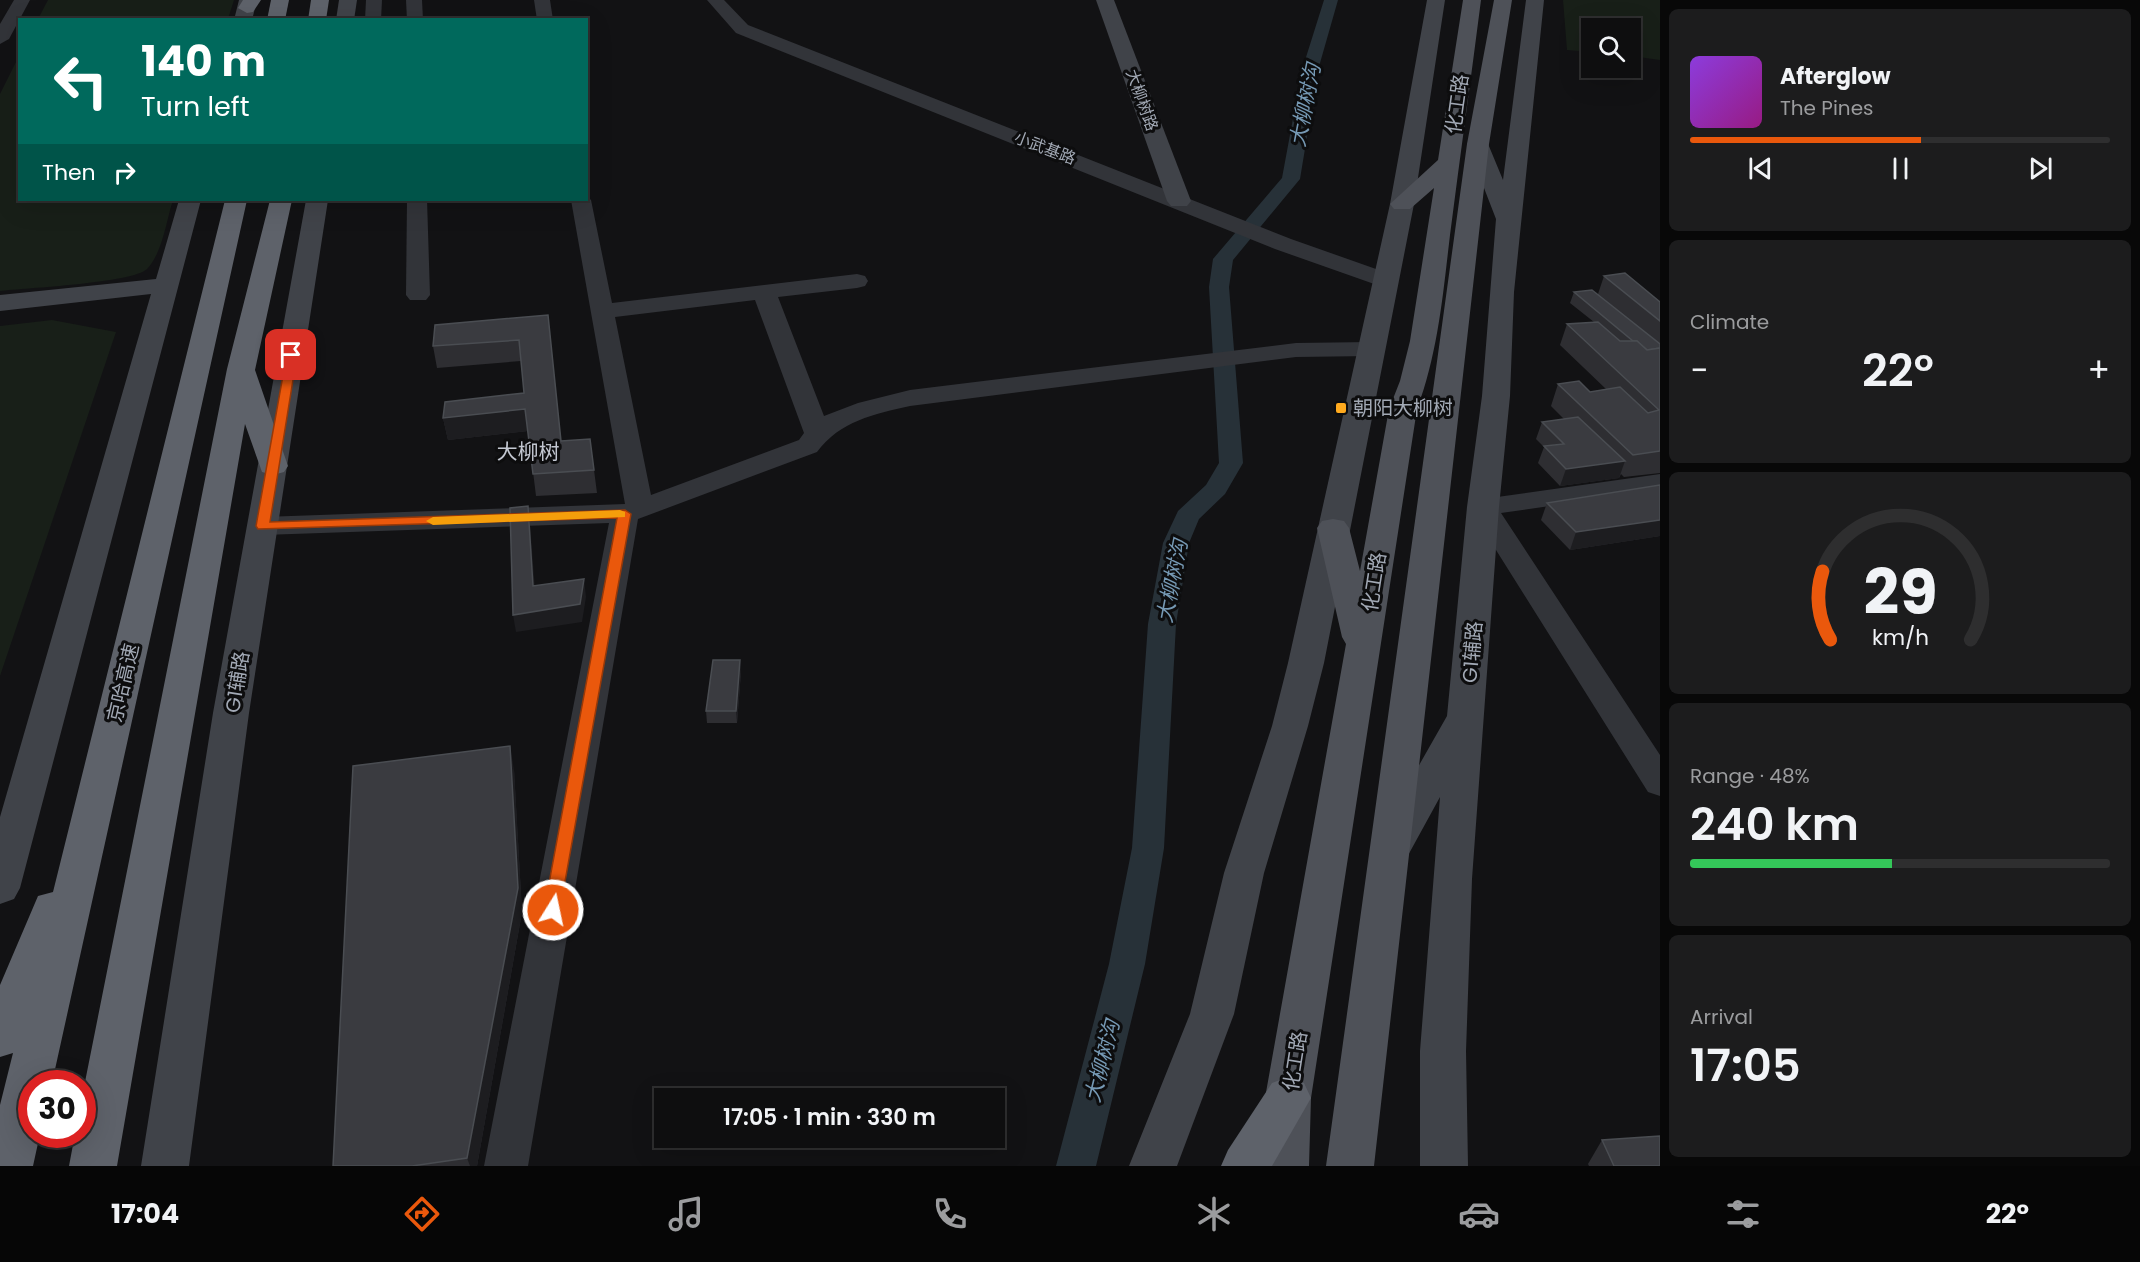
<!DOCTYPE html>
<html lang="en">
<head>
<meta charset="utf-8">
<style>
	body { margin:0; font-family:Poppins,"Noto Sans SC",sans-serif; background:#1c1c1d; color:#f1f3f6; height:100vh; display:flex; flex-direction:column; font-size:22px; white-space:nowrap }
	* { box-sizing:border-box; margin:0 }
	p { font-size:20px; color:#9b9c9e }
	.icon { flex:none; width:33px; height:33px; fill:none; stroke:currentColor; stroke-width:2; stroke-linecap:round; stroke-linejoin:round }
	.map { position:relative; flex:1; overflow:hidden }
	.side { display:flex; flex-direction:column; gap:9px; padding:9px; background:#080808; width:480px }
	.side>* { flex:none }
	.top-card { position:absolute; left:18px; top:18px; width:570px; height:183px; border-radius:0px; box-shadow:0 6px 24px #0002,0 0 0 2px #2e2e2f; background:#00695c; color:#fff; overflow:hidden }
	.buttons { position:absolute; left:1581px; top:18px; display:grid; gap:12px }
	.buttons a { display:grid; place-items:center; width:60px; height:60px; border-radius:0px; background:#0e0e0f; box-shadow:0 6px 24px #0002,0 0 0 2px #2e2e2f; font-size:30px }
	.speed { position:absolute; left:18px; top:1070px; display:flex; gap:12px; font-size:30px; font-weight:700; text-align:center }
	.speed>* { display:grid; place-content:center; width:78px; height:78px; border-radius:50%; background:#0e0e0f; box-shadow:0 6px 24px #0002,0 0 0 2px #2e2e2f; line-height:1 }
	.speed .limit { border:9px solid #d22; background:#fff; color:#111 }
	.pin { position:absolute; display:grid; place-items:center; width:51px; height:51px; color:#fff; margin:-26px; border-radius:12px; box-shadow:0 3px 9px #0006 }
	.me { position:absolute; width:66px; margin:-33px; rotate:10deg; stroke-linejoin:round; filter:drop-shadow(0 0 4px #0008) }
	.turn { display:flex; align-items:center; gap:21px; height:126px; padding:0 24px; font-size:27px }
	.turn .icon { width:78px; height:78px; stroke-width:2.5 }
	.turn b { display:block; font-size:42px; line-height:51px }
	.then { display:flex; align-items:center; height:57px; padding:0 24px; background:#0003; gap:12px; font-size:22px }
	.big { font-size:45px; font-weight:600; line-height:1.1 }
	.side .card { flex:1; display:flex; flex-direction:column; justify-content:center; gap:9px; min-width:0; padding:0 21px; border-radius:9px; background:#1c1c1d }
	.side .dial { align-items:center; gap:0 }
	.dial svg { height:156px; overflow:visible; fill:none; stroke:#2e2e2f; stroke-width:7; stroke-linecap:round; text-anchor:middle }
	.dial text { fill:#f1f3f6; stroke:none }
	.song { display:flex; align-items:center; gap:18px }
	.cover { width:72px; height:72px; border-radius:9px; background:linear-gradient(135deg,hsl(270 70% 55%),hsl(310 70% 35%)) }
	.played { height:6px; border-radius:3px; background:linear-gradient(90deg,#ea580c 55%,#2e2e2f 55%) }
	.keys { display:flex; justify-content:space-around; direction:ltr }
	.heat { display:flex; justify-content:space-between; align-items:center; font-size:33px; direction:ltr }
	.charge { height:9px; border-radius:4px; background:linear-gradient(90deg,#34c759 48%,#2e2e2f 0) }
	.trip { position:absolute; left:654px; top:1088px; width:351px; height:60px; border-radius:0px; background:#0e0e0f; box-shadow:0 6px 24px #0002,0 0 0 2px #2e2e2f; font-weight:600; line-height:60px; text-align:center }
	.tabs { display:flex; height:96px; justify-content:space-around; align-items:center; background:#060606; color:#9b9c9e }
	.tabs .icon { width:42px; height:42px }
	.tabs .on { color:#ea580c }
	.tabs b { font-size:27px; color:#f1f3f6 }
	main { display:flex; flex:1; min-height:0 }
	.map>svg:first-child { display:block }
	.green { fill:#181f18 }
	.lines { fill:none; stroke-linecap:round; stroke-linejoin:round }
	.canal { fill:#273138; fill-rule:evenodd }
	.street { fill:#323439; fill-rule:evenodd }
	.secondary { fill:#404349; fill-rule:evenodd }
	.primary { fill:#4e5158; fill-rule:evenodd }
	.highway { fill:#5e626a; fill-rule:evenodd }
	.wall { fill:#2e2e32 }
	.shaded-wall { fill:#1d1d20 }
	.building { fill:#3a3b40; stroke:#4a4d52; stroke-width:1.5 }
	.route { fill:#ea580c; stroke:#983908; stroke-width:1.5 }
	.slow { fill:#f59e0b }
	.poi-dot { fill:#ffaa1e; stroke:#0d0d0e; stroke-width:2 }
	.labels { text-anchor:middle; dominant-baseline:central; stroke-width:6; stroke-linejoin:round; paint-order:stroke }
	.far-street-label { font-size:16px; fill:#a2a9b5; stroke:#0d0d0e }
	.street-label { font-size:20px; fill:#a2a9b5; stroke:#0d0d0e }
	.poi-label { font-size:20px; fill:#a2a9b5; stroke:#0d0d0e; text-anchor:start }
	.water-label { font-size:21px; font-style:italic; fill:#7699b4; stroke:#0d0d0e }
	.neighbourhood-label { font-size:21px; fill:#c3c7d1; stroke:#0d0d0e }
</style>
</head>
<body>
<main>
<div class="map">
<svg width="1660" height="1166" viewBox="0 0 1660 1166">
	<rect width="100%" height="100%" fill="#121214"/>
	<!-- green -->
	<g class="green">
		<path d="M48,0H234L228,19H38Z"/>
		<path d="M1563,0H1660V60L1631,56L1630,28H1592L1591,52L1567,50Z"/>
		<path d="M19,56L20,200H173C166,221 163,252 147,269C133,283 25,288 0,291V94Z"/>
		<path d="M52,320L116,332L0,676V326Z"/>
	</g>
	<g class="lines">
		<!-- canal -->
		<path class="canal" d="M1324,0H1338L1318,70L1300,179L1233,260L1229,287L1243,463L1225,494L1199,519L1189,543L1176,624L1164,848L1145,964L1096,1166H1056L1109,964L1132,848L1148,624L1163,543L1178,511L1206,485L1219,463L1209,287L1213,259L1282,178L1302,70Z"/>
		<!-- street -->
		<g class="street">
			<path d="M14,0H30L9,39L0,44V24Z"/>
			<path d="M366,0H382L381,20H365Z"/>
			<path d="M406,0H422L423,20H407Z"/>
			<path d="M534,0H550L553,20H537Z"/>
			<path d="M707,0H724L748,25L1291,239L1393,275L1396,280L1393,285H1377L1275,249L736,33Z"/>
			<path d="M586,195L591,200L612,303L857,274L865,276L868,281L865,286L857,288L778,297L824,416L858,403L910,390L1296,343L1371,342L1380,344L1383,349L1380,354L1371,356L1296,357L910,406C874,414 840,421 817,452L638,519L528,1166H484L609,523L263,535L253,532L249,526L253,520L263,517L625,504L571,200H586ZM755,300L804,433L799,440L651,495L615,317Z"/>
			<path d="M407,200H427L430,295L426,300H410L406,295Z"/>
			<path d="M1660,474V490L1501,513L1660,755V796L1648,792L1469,507L1473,501L1483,499Z"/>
		</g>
		<!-- secondary -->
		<g class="secondary">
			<path d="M239,0H257L252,20H234Z"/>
			<path d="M339,0H357L354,20H336Z"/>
			<path d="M1096,0H1114L1191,201L1187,206H1171L1167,201Z"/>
			<path d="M1427,0H1445L1414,204L1324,663L1308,726L1264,873L1234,1014L1177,1166H1129L1190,1014L1224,873L1272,726L1288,663L1390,204Z"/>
			<path d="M1526,0H1544L1514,292L1510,396L1499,507L1472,879L1466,1051L1468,1166H1420V1051L1440,797L1406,859L1392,863L1378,859L1372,848L1447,716L1467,507L1482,396L1496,219L1467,144L1470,139H1486L1503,180Z"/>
			<path d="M179,200H201L20,888L14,899L0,904V817L151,294L0,311V295L156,279Z"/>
			<path d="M306,200H328L249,713L189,1166H141L213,713Z"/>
		</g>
		<!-- primary -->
		<g class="primary">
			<path d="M1463,0H1481C1471,78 1460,157 1450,235C1443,294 1438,353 1417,409L1311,1098L1309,1166H1261L1265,1098L1346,644L1342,637L1317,528L1322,521L1333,519L1344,521L1349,528L1360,571L1389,409L1400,381L1410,341L1434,188L1410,209H1394L1390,204L1438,160Z"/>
			<path d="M1494,0H1512L1489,144L1374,1166H1326L1467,144Z"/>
		</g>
		<!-- highway -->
		<g class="highway">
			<path d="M243,0H261L253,12L247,13L238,8Z"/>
			<path d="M271,0H289L285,20H267Z"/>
			<path d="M311,0H329L326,20H308Z"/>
			<path d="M225,200H247L52,1083H32V1134H40L33,1166H0V1105L13,1053L0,1057V985L38,896L53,892Z"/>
			<path d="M270,200H292L255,370L288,466L284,472L273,475L262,472L245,424L117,1166H69L75,1134H82V1097L227,369Z"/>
			<path d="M1288,1077L1304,1083L1311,1098L1272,1166H1221L1228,1150L1272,1083Z"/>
		</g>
	</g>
	<!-- wall -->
	<g class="wall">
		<path d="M1604,276L1660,302V473L1624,477L1621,474L1619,478L1560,486L1538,463L1544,447L1536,439L1542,422L1564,419L1551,406L1558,384L1590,392L1606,389L1560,345L1567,324L1594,322L1570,303L1574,292L1598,294Z"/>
		<path d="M548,315L561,441L590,439L597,493L536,496L528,431L448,440L443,418L524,393L521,361L437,368L433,346Z"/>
		<path d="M1660,485V536L1570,550L1541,520L1547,503Z"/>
		<path d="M741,672L737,723H707L706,711Z"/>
		<path d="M514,770L522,912L477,1166H333Z"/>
		<path d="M1602,1140L1660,1166H1589L1588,1164Z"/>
	</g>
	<!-- shaded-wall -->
	<g class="shaded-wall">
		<path d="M525,409L528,431L448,440L443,418Z"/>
		<path d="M1625,461L1619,478L1560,486L1566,469Z"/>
		<path d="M528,506L530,524L536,603L533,586Z"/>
		<path d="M1660,520V536L1570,550L1576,532Z"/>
		<path d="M584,579L586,597L582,622L516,632L513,615Z"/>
		<path d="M740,660L741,672L737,723L736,711Z"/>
		<path d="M510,746L514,770L522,912L477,1166H470L467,1158Z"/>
	</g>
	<!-- building -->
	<g class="building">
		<path d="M1625,273L1660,302V321L1604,276Z"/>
		<path d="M1592,290L1660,344V348L1647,350L1637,341H1633L1574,292Z"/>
		<path d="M548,315L561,441L590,439L594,470L533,474L525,409L443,418L445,402L524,393L519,340L433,346L435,325Z"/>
		<path d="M1598,322L1620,341H1637L1647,350L1660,348V451L1633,455L1558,384L1579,381L1590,392L1620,387L1648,413L1659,410L1567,324Z"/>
		<path d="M1578,417L1625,461L1566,469L1544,446L1564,444L1542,422Z"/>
		<path d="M1660,485V520L1576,532L1547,503Z"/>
		<path d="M528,506L533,586L584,579L580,604L513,615L510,508Z"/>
		<path d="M713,660H740L736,711H706Z"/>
		<path d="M510,746L518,888L467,1158L412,1166H333L353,766Z"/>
		<path d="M1660,1136V1166H1614L1602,1140Z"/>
	</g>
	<!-- route -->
	<path class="route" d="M287,353L297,355L270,522L625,510L631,514L559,915H547L544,910L617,518L258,529L256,526Z"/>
	<!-- slow -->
	<path class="slow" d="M620,510L625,512V517L433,525L426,521L433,517Z"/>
	<!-- markers -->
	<rect class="poi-dot" x="1335" y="402" width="12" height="12" rx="3"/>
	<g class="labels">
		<!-- far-street labels -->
		<g class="far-street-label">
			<text transform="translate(1142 100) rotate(70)">大柳树路</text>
			<text transform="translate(1045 148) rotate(21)">小武基路</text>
		</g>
		<!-- street labels -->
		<g class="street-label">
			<text transform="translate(1457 104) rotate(-82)">化工路</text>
			<text transform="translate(1374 582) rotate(-81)">化工路</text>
			<text transform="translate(1472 652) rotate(-85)">G1辅路</text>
			<text transform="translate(237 682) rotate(-81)">G1辅路</text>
			<text transform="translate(123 683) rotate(-77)">京哈高速</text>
			<text transform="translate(1295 1061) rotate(-81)">化工路</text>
		</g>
		<!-- poi labels -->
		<g class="poi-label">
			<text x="1353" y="408">朝阳大柳树</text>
		</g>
		<!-- water labels -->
		<g class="water-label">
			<text transform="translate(1305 105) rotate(-79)">大柳树沟</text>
			<text transform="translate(1172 581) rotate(-79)">大柳树沟</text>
			<text transform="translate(1102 1061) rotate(-76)">大柳树沟</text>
		</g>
		<!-- neighbourhood labels -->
		<g class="neighbourhood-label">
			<text x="528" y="451">大柳树</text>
		</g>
	</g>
</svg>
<div class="buttons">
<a><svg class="icon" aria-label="search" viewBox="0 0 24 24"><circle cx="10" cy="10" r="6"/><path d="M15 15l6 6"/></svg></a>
</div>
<div class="speed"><div class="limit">30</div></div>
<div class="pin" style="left:291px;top:355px;background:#d93025"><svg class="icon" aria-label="arrive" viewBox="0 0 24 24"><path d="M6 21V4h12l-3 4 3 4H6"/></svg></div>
<svg class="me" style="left:553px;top:910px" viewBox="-20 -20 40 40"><circle r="17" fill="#ea580c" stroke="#fff" stroke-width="3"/><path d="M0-11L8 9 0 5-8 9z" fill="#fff"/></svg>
<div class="trip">17:05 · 1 min · 330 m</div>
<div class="top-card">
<div class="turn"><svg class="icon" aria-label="left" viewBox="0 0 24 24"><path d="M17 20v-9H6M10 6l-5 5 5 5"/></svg><div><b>140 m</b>Turn left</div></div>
<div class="then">Then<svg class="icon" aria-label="right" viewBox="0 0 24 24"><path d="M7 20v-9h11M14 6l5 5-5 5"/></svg></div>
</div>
</div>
<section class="side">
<div class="card">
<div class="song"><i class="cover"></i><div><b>Afterglow</b><p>The Pines</p></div></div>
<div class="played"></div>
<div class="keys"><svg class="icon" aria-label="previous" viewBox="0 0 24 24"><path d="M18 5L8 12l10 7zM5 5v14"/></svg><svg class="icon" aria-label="pause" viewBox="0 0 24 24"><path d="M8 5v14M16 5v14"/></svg><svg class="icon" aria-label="next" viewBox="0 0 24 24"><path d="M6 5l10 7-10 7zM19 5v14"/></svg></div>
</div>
<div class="card"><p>Climate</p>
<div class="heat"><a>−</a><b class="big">22°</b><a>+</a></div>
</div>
<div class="card dial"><svg viewBox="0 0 100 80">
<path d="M14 69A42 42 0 1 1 86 69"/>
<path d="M14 69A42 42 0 0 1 10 34" stroke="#ea580c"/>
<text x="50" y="56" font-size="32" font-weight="700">29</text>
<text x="50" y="72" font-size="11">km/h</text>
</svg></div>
<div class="card"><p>Range · 48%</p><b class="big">240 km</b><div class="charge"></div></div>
<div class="card"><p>Arrival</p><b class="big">17:05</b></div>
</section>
</main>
<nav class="tabs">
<b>17:04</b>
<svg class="icon on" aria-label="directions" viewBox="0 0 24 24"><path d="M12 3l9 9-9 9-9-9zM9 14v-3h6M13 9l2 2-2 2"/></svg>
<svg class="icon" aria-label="music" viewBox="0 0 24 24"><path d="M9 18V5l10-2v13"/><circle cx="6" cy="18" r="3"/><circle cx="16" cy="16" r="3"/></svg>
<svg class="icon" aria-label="phone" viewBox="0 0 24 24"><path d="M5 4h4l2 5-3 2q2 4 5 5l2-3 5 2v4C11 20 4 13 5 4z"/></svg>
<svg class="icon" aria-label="climate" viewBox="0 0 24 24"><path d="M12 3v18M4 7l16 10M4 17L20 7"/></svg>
<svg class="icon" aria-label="car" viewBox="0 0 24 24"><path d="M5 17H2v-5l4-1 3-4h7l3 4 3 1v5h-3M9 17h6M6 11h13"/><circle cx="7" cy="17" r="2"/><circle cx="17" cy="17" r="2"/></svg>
<svg class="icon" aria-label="filters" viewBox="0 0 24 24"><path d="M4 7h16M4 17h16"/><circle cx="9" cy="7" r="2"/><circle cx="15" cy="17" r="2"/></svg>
<b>22°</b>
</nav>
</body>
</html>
